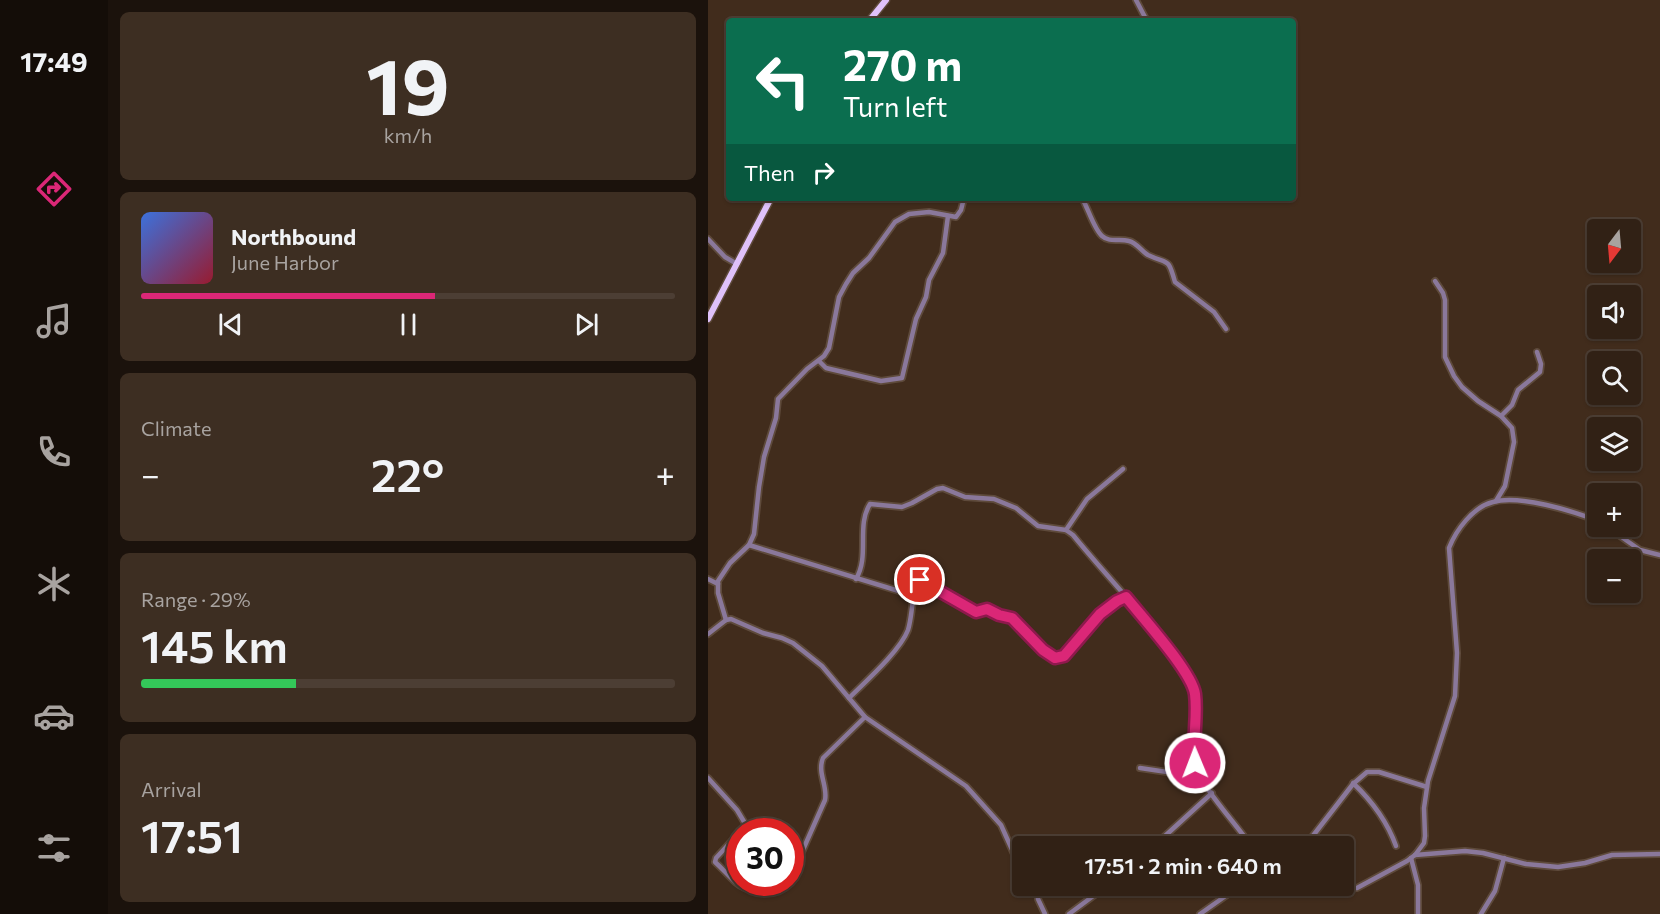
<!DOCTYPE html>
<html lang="en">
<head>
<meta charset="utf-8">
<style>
	body { margin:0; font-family:Commissioner,sans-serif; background:#3d2e22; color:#f1f3f6; height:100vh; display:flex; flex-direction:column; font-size:22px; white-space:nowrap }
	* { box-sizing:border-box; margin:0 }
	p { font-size:20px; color:#a8a3a0 }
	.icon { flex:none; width:33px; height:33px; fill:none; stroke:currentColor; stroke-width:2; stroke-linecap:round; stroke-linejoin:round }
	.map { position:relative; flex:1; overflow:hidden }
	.drawer { display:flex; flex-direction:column; gap:12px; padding:12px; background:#1b120c; width:600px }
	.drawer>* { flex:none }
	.banner { position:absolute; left:18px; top:18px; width:570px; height:183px; border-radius:6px; box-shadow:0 2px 4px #0004,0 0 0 2px #4c3e34; background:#0b6e4f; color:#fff; overflow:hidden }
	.needle { width:39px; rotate:196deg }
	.fabs { position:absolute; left:879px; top:219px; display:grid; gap:12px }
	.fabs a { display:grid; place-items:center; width:54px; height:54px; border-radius:6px; background:#312115; box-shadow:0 2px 4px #0004,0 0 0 2px #4c3e34; font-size:30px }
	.speed { position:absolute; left:18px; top:818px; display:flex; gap:12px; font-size:30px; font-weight:700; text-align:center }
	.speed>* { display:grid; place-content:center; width:78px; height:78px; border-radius:50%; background:#312115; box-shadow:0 2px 4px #0004,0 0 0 2px #4c3e34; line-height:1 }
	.speed .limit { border:9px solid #d22; background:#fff; color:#111 }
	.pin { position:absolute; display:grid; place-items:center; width:51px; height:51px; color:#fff; margin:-26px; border:3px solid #fff; border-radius:50%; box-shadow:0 2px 6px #0007 }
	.me { position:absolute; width:66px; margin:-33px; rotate:359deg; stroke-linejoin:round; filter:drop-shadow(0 0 4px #0008) }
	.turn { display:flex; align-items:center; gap:21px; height:126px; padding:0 18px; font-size:27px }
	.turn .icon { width:78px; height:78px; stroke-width:2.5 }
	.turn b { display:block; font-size:42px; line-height:51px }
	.then { display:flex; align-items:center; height:57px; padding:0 18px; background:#0003; gap:12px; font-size:22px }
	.big { font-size:45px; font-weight:600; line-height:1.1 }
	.drawer .widget { flex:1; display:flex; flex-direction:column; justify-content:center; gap:9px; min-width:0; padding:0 21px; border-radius:9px; background:#3d2e22 }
	.drawer .dial { align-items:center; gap:0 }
	.dial b { font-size:78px; line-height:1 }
	.song { display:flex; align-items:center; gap:18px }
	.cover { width:72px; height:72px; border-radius:9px; background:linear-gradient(135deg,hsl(220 70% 55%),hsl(350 70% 35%)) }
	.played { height:6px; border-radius:3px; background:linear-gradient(90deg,#db2777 55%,#4c3e34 55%) }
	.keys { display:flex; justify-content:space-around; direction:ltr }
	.heat { display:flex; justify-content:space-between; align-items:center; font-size:33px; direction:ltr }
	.charge { height:9px; border-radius:4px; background:linear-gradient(90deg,#34c759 29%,#4c3e34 0) }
	.trip { position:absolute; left:304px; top:836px; width:342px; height:60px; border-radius:6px; background:#312115; box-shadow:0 2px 4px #0004,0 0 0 2px #4c3e34; font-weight:600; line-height:60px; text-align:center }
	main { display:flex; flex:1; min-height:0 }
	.dock { display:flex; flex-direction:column; width:108px; justify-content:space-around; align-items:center; background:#140d08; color:#a8a3a0 }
	.dock .icon { width:42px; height:42px }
	.dock .active { color:#db2777 }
	.dock b { font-size:27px; color:#f1f3f6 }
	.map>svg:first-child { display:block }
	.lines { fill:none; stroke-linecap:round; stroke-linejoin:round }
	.minor-casing { stroke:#5e4a3b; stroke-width:8 }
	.major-casing { stroke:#5e4a3b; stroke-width:9 }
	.minor { stroke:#8a789b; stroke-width:4.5 }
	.major { stroke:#dfc1fa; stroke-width:6 }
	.route-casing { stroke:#8e194d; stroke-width:15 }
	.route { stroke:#db2777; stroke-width:10 }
</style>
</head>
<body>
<main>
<nav class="dock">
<b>17:49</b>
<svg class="icon active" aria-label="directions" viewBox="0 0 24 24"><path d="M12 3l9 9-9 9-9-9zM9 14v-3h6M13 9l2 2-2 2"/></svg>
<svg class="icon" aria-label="music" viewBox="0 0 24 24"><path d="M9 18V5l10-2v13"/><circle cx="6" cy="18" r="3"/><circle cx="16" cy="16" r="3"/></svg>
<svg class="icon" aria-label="phone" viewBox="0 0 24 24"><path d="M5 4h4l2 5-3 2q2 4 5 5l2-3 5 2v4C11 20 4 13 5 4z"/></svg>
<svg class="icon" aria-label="climate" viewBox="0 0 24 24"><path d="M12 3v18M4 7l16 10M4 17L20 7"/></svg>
<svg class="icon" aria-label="car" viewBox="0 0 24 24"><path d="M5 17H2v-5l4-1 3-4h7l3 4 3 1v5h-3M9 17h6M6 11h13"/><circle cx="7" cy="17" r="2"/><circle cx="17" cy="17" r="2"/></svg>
<svg class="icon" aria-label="filters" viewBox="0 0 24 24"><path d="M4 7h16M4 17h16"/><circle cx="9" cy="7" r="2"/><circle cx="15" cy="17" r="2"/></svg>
</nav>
<section class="drawer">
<div class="widget dial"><b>19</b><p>km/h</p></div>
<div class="widget">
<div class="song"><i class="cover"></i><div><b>Northbound</b><p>June Harbor</p></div></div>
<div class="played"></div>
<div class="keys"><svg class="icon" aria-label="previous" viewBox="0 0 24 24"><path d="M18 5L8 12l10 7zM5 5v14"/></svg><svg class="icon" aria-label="pause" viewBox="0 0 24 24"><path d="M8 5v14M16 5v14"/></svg><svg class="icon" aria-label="next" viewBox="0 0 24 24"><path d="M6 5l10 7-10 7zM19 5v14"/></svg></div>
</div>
<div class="widget"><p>Climate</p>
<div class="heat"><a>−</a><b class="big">22°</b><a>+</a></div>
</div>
<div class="widget"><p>Range · 29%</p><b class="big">145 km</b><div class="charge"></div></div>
<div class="widget"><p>Arrival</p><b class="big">17:51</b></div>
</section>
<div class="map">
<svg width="952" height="914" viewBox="0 0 952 914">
	<rect width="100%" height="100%" fill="#412c1c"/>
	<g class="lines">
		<defs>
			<g id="minor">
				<path d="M428,0L439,21"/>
				<path d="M374,198C380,208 386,229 394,236C402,243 411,238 421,241C429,243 433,251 440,255C461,265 460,257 467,282L506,312L518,329"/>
				<path d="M0,239L17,257L29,264"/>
				<path d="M727,281L735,293L737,300V357L746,376L754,387L770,401L793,416L804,428L806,442L797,486L788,501"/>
				<path d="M111,361L118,368L173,381L194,378L208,319L218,297L221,280L235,253L240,216"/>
				<path d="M793,416L804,405L810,390L832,372L833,364L829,352"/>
				<path d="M898,526L932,550L952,555"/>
				<path d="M358,530L379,499L415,469"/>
				<path d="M41,545L207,596"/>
				<path d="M0,579L10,584"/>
				<path d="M148,579C162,556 148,526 162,504L194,507L204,503L229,489L235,488L257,497L286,499L308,508L330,526L358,530L365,535C404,583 450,628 483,681C496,701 481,739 487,763C493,788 528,823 543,846"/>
				<path d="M18,620L10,593V581L22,563L41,545L46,534L51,487L56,457L68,418L70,399L99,369L116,356L121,348L131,297L138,284L145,273L161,258L187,222L201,214L221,212L248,217L253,210L256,198"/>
				<path d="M0,634L18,620L23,619L55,633L74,638L85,643L114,666L157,717L258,786L293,825L306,854L315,864"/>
				<path d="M141,698C157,682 192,651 200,630C205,614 203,593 212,580L268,612L279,609L291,615L304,618L335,650L347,658L356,655L392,614L409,601L418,597"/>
				<path d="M432,768L466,773L488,765"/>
				<path d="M0,778L29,810L38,825L48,831"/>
				<path d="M645,783C664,801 679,821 688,846"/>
				<path d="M32,832L8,858L7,862C27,880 36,901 64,882"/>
				<path d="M446,846L504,793"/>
				<path d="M597,846L645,784L659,772H671L719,787"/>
				<path d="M707,855L757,851L775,853L818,864L850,867L877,863L904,855L952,854"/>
				<path d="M703,858L710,885V914"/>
				<path d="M82,868L94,852L117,800C120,786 109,773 115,758L157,717"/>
				<path d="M329,885L330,899L337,914"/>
				<path d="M605,885L633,889L649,888L699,861L707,855L716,843L717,836L716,808L720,781L747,696L749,653L741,548C748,530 765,507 785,502C810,494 865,511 890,521"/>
				<path d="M361,914L400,885"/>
				<path d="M492,914L533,885"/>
				<path d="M773,914L787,891L796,858"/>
			</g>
			<g id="major">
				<path d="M161,21L178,0"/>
				<path d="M0,319L63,198"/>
			</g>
		</defs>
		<!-- minor casing -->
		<use href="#minor" class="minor-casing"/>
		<!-- major casing -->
		<use href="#major" class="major-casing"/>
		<!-- minor -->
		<use href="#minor" class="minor"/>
		<!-- major -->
		<use href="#major" class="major"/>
	</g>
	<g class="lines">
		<defs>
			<path id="route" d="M212,580L268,612L279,609L291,615L304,618L335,650L347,658L356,656L392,614L409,601L418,597C434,617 484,672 487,694C490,717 484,740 487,763"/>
		</defs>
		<!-- route casing -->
		<use href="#route" class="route-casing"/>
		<!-- route -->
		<use href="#route" class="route"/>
	</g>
</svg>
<div class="fabs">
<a><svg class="needle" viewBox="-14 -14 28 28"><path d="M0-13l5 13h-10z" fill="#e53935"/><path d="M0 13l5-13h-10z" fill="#a8a3a0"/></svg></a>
<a><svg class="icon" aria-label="sound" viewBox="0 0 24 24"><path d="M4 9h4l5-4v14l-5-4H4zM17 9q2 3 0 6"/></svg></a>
<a><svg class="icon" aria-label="search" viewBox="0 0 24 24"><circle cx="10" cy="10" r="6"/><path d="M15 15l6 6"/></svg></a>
<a><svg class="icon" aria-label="layers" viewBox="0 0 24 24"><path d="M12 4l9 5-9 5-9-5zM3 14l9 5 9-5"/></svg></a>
<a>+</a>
<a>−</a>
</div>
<div class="speed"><div class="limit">30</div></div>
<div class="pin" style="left:212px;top:580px;background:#d93025"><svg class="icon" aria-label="arrive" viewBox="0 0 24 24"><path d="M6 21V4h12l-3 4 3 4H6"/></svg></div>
<svg class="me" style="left:487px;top:763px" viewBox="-20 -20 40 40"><circle r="17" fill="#db2777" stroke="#fff" stroke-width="3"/><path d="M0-11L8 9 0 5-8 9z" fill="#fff"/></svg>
<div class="trip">17:51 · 2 min · 640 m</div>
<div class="banner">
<div class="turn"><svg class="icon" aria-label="left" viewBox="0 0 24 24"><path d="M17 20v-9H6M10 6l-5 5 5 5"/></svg><div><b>270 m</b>Turn left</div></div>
<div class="then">Then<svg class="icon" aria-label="right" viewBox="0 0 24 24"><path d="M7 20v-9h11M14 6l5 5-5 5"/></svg></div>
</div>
</div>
</main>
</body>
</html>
